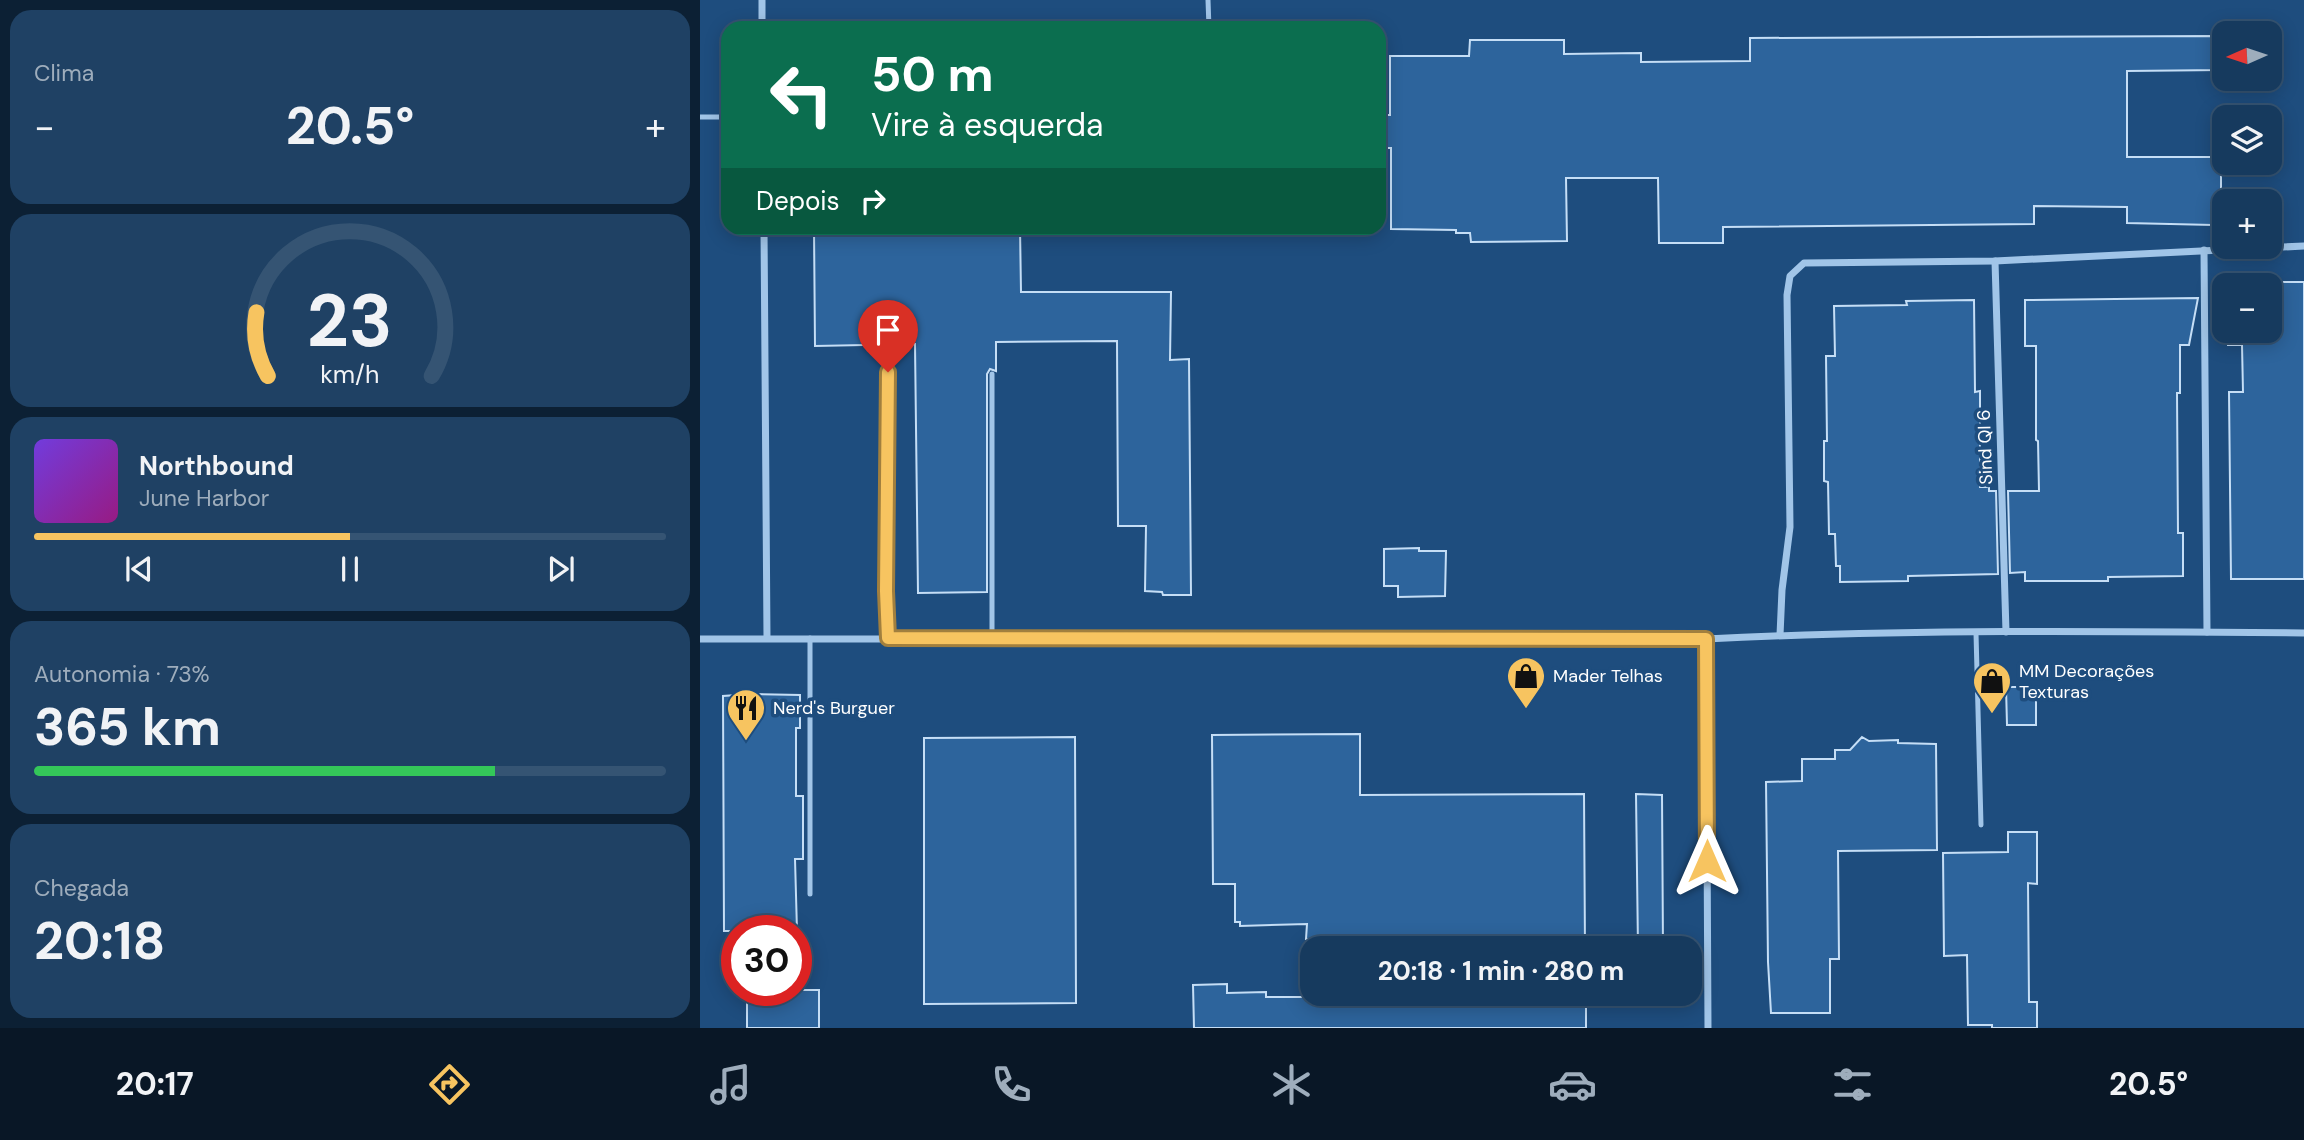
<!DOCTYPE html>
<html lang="pt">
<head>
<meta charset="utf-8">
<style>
	body { margin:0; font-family:"DM Sans",sans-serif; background:#1f4164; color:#f1f3f6; height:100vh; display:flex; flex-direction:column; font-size:26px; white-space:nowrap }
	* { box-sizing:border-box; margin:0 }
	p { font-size:23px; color:#9eadbc }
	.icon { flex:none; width:38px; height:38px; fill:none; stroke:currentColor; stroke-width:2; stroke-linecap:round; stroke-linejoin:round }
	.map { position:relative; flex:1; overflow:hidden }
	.drawer { display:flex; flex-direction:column; gap:10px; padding:10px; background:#0c2034; width:700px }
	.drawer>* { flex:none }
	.guide { position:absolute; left:21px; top:21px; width:665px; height:214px; border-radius:21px; box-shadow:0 4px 18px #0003,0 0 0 2px #355473; background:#0b6e4f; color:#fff; overflow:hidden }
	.needle { width:46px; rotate:267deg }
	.controls { position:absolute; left:1512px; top:21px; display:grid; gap:14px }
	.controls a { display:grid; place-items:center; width:70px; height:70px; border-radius:14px; background:#163a5e; box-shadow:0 4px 18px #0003,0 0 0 2px #355473; font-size:35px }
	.speed { position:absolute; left:21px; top:915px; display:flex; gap:14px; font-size:35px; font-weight:700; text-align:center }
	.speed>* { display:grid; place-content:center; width:91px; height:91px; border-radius:50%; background:#163a5e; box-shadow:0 4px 18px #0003,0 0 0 2px #355473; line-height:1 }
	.speed .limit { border:10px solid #d22; background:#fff; color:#111 }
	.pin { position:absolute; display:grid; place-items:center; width:60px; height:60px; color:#fff; margin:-72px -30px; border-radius:50% 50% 50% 0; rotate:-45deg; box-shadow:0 0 7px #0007 }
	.pin .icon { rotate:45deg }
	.me { position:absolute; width:77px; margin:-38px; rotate:0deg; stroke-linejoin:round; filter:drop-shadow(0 0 5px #0008) }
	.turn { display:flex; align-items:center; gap:24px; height:147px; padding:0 35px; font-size:32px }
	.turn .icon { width:91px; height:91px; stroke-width:2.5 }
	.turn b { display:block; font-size:49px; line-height:60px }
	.then { display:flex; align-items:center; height:66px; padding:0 35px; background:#0003; gap:14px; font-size:26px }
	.big { font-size:52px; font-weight:700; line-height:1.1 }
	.drawer .tile { flex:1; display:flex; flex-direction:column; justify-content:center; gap:10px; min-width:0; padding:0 24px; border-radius:21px; background:#1f4164 }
	.drawer .dial { align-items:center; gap:0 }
	.dial svg { height:182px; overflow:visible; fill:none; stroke:#355473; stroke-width:7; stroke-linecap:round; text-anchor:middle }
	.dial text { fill:#f1f3f6; stroke:none }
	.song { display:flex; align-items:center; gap:21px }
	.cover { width:84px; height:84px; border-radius:10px; background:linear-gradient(135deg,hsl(260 70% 55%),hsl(310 70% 35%)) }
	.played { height:7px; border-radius:4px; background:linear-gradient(90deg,#f7c460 50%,#355473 50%) }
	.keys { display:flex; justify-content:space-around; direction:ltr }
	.heat { display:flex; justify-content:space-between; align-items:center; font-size:38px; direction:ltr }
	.charge { height:10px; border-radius:5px; background:linear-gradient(90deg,#34c759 73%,#355473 0) }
	.trip { position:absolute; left:600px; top:936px; width:402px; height:70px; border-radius:21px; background:#163a5e; box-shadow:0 4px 18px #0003,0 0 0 2px #355473; font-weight:700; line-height:70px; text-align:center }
	.tab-bar { display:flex; height:112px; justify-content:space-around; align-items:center; background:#091726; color:#9eadbc }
	.tab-bar .icon { width:49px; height:49px }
	.tab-bar .selected { color:#f7c460 }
	.tab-bar b { font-size:32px; color:#f1f3f6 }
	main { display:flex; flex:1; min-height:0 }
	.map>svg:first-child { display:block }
	.building { fill:#2d649c; stroke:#c5def6; stroke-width:2 }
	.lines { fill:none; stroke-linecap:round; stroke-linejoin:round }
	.service { stroke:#a1c5e8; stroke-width:5 }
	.minor { stroke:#a1c5e8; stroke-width:7 }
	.route-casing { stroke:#a17f3e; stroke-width:18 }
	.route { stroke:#f7c460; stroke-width:12 }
	.labels { text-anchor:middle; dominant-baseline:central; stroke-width:7; stroke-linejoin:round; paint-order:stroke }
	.street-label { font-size:18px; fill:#fff; stroke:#1e4d7e }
	.poi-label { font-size:18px; fill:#fff; stroke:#1e4d7e; text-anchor:start }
</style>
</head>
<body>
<main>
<section class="drawer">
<div class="tile"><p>Clima</p>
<div class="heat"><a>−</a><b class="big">20.5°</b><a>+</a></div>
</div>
<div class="tile dial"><svg viewBox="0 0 100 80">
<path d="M14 69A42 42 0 1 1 86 69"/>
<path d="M14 69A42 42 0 0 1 9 41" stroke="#f7c460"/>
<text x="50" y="56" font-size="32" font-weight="700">23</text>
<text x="50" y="72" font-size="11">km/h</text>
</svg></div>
<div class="tile">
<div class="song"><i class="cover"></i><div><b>Northbound</b><p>June Harbor</p></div></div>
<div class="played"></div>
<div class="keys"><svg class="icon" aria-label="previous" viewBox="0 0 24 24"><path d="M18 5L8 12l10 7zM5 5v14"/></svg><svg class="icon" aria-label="pause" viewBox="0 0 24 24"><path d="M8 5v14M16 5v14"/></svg><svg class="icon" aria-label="next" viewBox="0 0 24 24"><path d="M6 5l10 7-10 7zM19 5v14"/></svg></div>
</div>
<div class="tile"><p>Autonomia · 73%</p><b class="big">365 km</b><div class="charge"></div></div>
<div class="tile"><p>Chegada</p><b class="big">20:18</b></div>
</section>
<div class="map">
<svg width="1604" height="1028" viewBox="0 0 1604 1028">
	<rect width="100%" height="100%" fill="#1e4d7e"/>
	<!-- building -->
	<g class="building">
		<path d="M1521,36V70L1427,71V157H1521V217H1515L1513,225L1427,223V207L1334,206V224L1023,227V243H959L958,178H866L867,241L771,242L770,233H756V230L691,229V148H679V115H690V56H769L770,40H864V54L941,53V62L1050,61V38Z"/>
		<path d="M114,228H320L321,292H471L470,360L489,359L491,595H463L462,592L445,591L446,526H418L417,341L296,342V371L290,369L287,374V592L218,593L215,344L115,346Z"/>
		<path d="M1527,282H1604V579H1531L1529,392H1543L1542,345H1528V331H1570V285H1527Z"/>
		<path d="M1498,298L1489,345H1480V393H1477L1478,533H1483V576L1408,577V581H1325V572L1310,573L1308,491H1339L1338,441L1336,440V346H1325V300Z"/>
		<path d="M1274,300L1275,392L1280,391V487H1289V491H1296L1298,574L1208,576V581L1140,582V566H1136L1135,534H1129L1128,482L1124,481V441H1127L1126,356H1135L1134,306L1207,305L1206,301Z"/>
		<path d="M719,548V551H746L745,596L698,597V586H684V549Z"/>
		<path d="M1306,687H1336V725H1307Z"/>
		<path d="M52,694L100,695V728H96V796H103V859H95L97,931H24L23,696Z"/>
		<path d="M660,734V795L884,794L885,948H655V941L606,939L607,924L540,926V922H535V884H513L512,735Z"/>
		<path d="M375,737L376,1003L224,1004V738Z"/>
		<path d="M1162,737L1169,741L1198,740V743L1236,744L1237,850L1138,851L1139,959H1130V1013H1071L1068,962L1066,782L1102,781V759H1135V750H1150Z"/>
		<path d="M936,794L962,795L963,948H938Z"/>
		<path d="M1308,832H1337V884L1328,883L1329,1002H1337V1028H1292V1025H1268L1267,955L1244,956L1243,853L1308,852Z"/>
		<path d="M527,984V993L566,992V997H655V994H886V1028H494L493,985Z"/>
		<rect x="47" y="990" width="72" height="38"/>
	</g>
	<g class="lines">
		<!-- service -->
		<g class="service">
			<path d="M508,0L509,28"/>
			<path d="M0,117H28"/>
			<path d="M188,372L186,591L188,638"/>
			<path d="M1276,633L1281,825"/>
			<path d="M292,638V374"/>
			<path d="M110,894V638"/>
		</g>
		<!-- minor -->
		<g class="minor">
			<path d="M62,0V28"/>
			<path d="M64,228L67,638"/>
			<path d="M1504,250L1507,632"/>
			<path d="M1295,261L1306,632"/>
			<path d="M1080,635L1082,590L1090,527L1087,295L1090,276L1104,263L1295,261L1604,246"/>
			<path d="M0,639H1006C1205,629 1405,631 1604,633"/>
			<path d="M1006,639L1008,1028"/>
		</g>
	</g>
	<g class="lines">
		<defs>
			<path id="route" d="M188,372L186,591L188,638L1006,639L1007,861"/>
		</defs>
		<!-- route casing -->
		<use href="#route" class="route-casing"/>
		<!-- route -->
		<use href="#route" class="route"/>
	</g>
	<!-- icons -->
	<defs>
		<symbol id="shop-pin" viewBox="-11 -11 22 30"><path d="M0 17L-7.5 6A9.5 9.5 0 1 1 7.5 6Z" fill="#f7c460" stroke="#1e4d7e"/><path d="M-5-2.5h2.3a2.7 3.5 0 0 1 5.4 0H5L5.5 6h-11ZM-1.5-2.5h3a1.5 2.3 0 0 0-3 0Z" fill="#111"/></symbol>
		<symbol id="restaurant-pin" viewBox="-11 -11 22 30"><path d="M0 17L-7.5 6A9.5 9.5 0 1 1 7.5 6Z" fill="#f7c460" stroke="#1e4d7e"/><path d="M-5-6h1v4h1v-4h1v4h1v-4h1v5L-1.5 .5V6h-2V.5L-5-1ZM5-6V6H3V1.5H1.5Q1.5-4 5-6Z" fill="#111"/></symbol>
	</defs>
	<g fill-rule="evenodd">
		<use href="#shop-pin" x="804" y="654" width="44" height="60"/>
		<use href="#shop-pin" x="1270" y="659" width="44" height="60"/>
		<use href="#restaurant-pin" x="24" y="686" width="44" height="60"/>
	</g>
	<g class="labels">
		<!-- street labels -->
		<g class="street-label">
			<text transform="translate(1285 447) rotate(-92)">Sind QI 6</text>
		</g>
		<!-- poi labels -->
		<g class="poi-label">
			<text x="1319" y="671">MM Decorações<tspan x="1319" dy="21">Texturas</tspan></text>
			<text x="853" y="676">Mader Telhas</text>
			<text x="73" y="708">Nerd's Burguer</text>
		</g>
	</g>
</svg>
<div class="controls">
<a><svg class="needle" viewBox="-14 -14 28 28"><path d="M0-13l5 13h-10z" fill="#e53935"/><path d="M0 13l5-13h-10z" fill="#9eadbc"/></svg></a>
<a><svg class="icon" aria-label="layers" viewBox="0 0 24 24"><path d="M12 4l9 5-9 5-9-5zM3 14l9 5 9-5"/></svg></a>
<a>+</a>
<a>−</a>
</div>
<div class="speed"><div class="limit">30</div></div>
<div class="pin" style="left:188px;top:372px;background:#d93025"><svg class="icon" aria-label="arrive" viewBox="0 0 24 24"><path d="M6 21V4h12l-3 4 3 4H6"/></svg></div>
<svg class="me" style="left:1007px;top:861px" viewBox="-20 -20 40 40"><path d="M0-17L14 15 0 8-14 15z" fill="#f7c460" stroke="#fff" stroke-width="4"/></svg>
<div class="trip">20:18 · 1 min · 280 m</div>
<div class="guide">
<div class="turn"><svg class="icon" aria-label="left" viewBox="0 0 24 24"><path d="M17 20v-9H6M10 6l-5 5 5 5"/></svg><div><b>50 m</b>Vire à esquerda</div></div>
<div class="then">Depois<svg class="icon" aria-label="right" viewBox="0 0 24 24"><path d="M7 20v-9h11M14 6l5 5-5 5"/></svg></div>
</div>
</div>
</main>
<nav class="tab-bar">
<b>20:17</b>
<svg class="icon selected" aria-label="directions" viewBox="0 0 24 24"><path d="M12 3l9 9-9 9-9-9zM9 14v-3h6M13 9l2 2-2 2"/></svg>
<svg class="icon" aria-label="music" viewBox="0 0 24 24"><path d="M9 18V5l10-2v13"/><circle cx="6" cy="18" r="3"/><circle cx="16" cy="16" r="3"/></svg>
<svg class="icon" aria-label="phone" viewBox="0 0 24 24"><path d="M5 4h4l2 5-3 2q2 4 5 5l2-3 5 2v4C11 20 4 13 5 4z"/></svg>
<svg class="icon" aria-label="climate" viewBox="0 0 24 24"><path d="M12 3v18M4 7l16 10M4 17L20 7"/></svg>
<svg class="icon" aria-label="car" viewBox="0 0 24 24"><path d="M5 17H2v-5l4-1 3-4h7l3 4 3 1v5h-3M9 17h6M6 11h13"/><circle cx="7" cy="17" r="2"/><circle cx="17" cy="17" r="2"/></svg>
<svg class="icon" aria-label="filters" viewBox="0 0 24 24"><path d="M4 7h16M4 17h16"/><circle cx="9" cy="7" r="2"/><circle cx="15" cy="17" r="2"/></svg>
<b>20.5°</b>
</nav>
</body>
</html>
